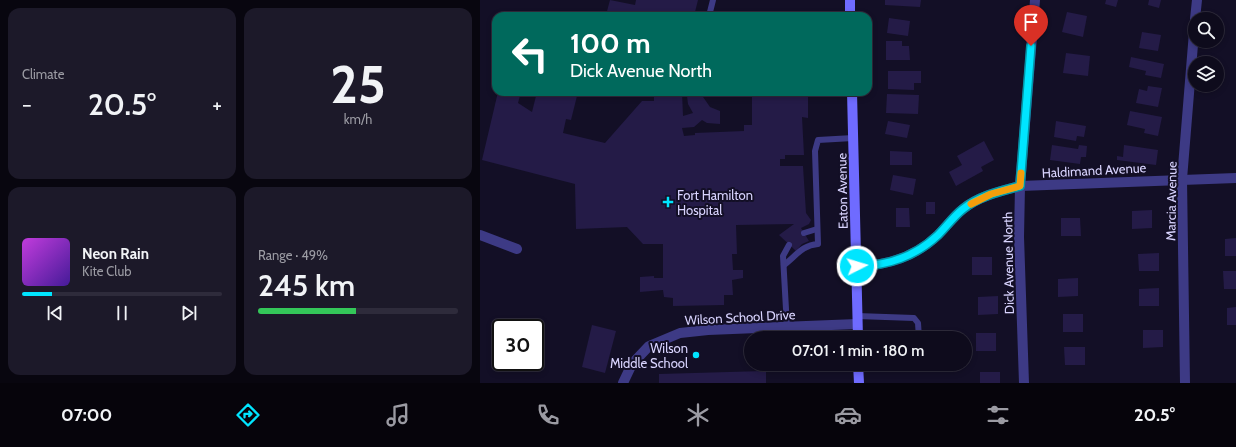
<!DOCTYPE html>
<html lang="en">
<head>
<meta charset="utf-8">
<style>
	body { margin:0; font-family:Cabin,sans-serif; background:#1c1929; color:#f1f3f6; height:100vh; display:flex; flex-direction:column; font-size:15px; white-space:nowrap }
	* { box-sizing:border-box; margin:0 }
	p { font-size:13px; color:#9b9ba3 }
	.icon { flex:none; width:22px; height:22px; fill:none; stroke:currentColor; stroke-width:2; stroke-linecap:round; stroke-linejoin:round }
	.map { position:relative; flex:1; overflow:hidden }
	.panel { display:flex; flex-direction:column; gap:8px; padding:8px; background:#08060f; width:480px }
	.panel>* { flex:none }
	.top-card { position:absolute; left:12px; top:12px; width:380px; height:84px; border-radius:12px; box-shadow:0 2px 6px #0003,0 0 0 1px #2e2b3b; background:#00695c; color:#fff; overflow:hidden }
	.controls { position:absolute; left:708px; top:12px; display:grid; gap:8px }
	.controls a { display:grid; place-items:center; width:36px; height:36px; border-radius:50%; background:#0e0b1c; box-shadow:0 2px 6px #0003,0 0 0 1px #2e2b3b; font-size:20px }
	.speed { position:absolute; left:12px; top:319px; display:flex; gap:8px; font-size:20px; font-weight:700; text-align:center }
	.speed>* { display:grid; place-content:center; width:52px; height:52px; border-radius:50%; background:#0e0b1c; box-shadow:0 2px 6px #0003,0 0 0 1px #2e2b3b; line-height:1 }
	.speed .limit { border:2px solid #111; border-radius:6px; background:#fff; color:#111 }
	.pin { position:absolute; display:grid; place-items:center; width:34px; height:34px; color:#fff; margin:-41px -17px; border-radius:50% 50% 50% 0; rotate:-45deg; box-shadow:0 0 4px #0007 }
	.pin .icon { rotate:45deg }
	.me { position:absolute; width:44px; margin:-22px; rotate:85deg; stroke-linejoin:round; filter:drop-shadow(0 0 3px #0008) }
	.turn { display:flex; align-items:center; gap:14px; height:84px; padding:0 12px; font-size:18px }
	.turn .icon { width:52px; height:52px; stroke-width:2.5 }
	.turn b { display:block; font-size:28px; line-height:34px }
	.big { font-size:30px; font-weight:600; line-height:1.1 }
	.panel .card { flex:1; display:flex; flex-direction:column; justify-content:center; gap:6px; min-width:0; padding:0 14px; border-radius:12px; background:#1c1929 }
	.panel .dial { align-items:center; gap:0 }
	.dial b { font-size:52px; line-height:1 }
	.song { display:flex; align-items:center; gap:12px }
	.cover { width:48px; height:48px; border-radius:6px; background:linear-gradient(135deg,hsl(290 70% 55%),hsl(260 70% 35%)) }
	.played { height:4px; border-radius:2px; background:linear-gradient(90deg,#00e5ff 15%,#2e2b3b 15%) }
	.keys { display:flex; justify-content:space-around; direction:ltr }
	.heat { display:flex; justify-content:space-between; align-items:center; font-size:22px; direction:ltr }
	.charge { height:6px; border-radius:3px; background:linear-gradient(90deg,#34c759 49%,#2e2b3b 0) }
	.panel .tiles { flex:1; display:grid; gap:8px; grid-template-columns:repeat(2,1fr) }
	.trip { position:absolute; left:264px; top:331px; width:228px; height:40px; border-radius:20px; background:#0e0b1c; box-shadow:0 2px 6px #0003,0 0 0 1px #2e2b3b; font-weight:600; line-height:40px; text-align:center }
	.menu { display:flex; height:64px; justify-content:space-around; align-items:center; background:#06040b; color:#9b9ba3 }
	.menu .icon { width:28px; height:28px }
	.menu .selected { color:#00e5ff }
	.menu b { font-size:18px; color:#f1f3f6 }
	main { display:flex; flex:1; min-height:0 }
	.map>svg:first-child { display:block }
	.building { fill:#241b47 }
	.lines { fill:none; stroke-linecap:round; stroke-linejoin:round }
	.lane { stroke:#3d3a85; stroke-width:6 }
	.street { stroke:#3d3a85; stroke-width:10 }
	.secondary { stroke:#6f6bff; stroke-width:10 }
	.route-casing { stroke:#0095a6; stroke-width:10 }
	.route { stroke:#00e5ff; stroke-width:7 }
	.slow { stroke:#f59e0b; stroke-width:7 }
	.poi-dot { fill:#00e5ff; stroke:#130f26; stroke-width:1.5 }
	.labels { text-anchor:middle; dominant-baseline:central; stroke-width:4; stroke-linejoin:round; paint-order:stroke }
	.street-label { font-size:13px; fill:#d9d4ff; stroke:#130f26 }
	.poi-label { font-size:13px; fill:#d9d4ff; stroke:#130f26; text-anchor:start }
</style>
</head>
<body>
<main>
<section class="panel">
<div class="tiles">
<div class="card"><p>Climate</p>
<div class="heat"><a>−</a><b class="big">20.5°</b><a>+</a></div>
</div>
<div class="card dial"><b>25</b><p>km/h</p></div>
<div class="card">
<div class="song"><i class="cover"></i><div><b>Neon Rain</b><p>Kite Club</p></div></div>
<div class="played"></div>
<div class="keys"><svg class="icon" aria-label="previous" viewBox="0 0 24 24"><path d="M18 5L8 12l10 7zM5 5v14"/></svg><svg class="icon" aria-label="pause" viewBox="0 0 24 24"><path d="M8 5v14M16 5v14"/></svg><svg class="icon" aria-label="next" viewBox="0 0 24 24"><path d="M6 5l10 7-10 7zM19 5v14"/></svg></div>
</div>
<div class="card"><p>Range · 49%</p><b class="big">245 km</b><div class="charge"></div></div>
</div>
</section>
<div class="map">
<svg width="756" height="383" viewBox="0 0 756 383">
	<rect width="100%" height="100%" fill="#130f26"/>
	<!-- building -->
	<g class="building">
		<path d="M130,0L155,5L156,0H218L214,16H112L113,12L126,15Z"/>
		<path d="M405,0H441L440,7L405,5Z"/>
		<path d="M626,0H638L636,7L625,4Z"/>
		<path d="M669,0H681L679,8L668,5Z"/>
		<path d="M587,12L607,16L603,37L582,32Z"/>
		<path d="M409,18L430,21L428,36L407,33Z"/>
		<path d="M662,32L681,35L678,51L659,48Z"/>
		<path d="M406,41H422V46H429L430,60H406Z"/>
		<path d="M586,53L610,56L608,76L583,73Z"/>
		<path d="M651,57L684,64L681,78L665,75L666,71L649,67Z"/>
		<path d="M408,71H441V83H434V90L408,89Z"/>
		<path d="M668,86L682,88L678,107L656,103L659,89L667,91Z"/>
		<path d="M18,92H41L38,103L52,112L57,92H98L91,120L86,119L83,133L125,143L162,101H174V92H202L203,116L213,113L208,104L207,96L221,94L230,107L240,111V124L227,123L222,120L214,127L202,128L204,136L215,135V133L264,131V125H272V96L328,95V118L322,117L324,155H305V159H300V166H323L326,213L331,220L329,224L321,228L329,241L322,244L316,251L299,235L314,224L256,225L257,254H252L253,270H263V278L252,280L253,295H244V305L193,306V298L184,297L183,290L160,292V277L174,276V278H183V244H163L147,227L96,229L95,184L2,160Z"/>
		<path d="M407,94L439,95L438,114L406,113Z"/>
		<path d="M650,111L682,117L678,136L664,133L665,129L647,125Z"/>
		<path d="M408,121L430,125L427,138L405,134Z"/>
		<path d="M576,121L606,126L604,137L597,136L596,141L574,137Z"/>
		<path d="M504,141L514,160L501,167L503,171L476,186L469,172L482,165L477,156Z"/>
		<path d="M572,145L598,149L599,145L607,146L606,157H601L600,164L570,160Z"/>
		<path d="M644,145L678,150L676,165L637,160V156L643,157Z"/>
		<path d="M410,151L432,152V165H410Z"/>
		<path d="M413,175L436,179L433,195L410,190Z"/>
		<rect x="446" y="202" width="9" height="12"/>
		<path d="M416,208H429L430,227H416Z"/>
		<path d="M672,210V228L652,229V211Z"/>
		<path d="M581,218H600L601,236H581Z"/>
		<path d="M756,238V256H745V239Z"/>
		<path d="M679,253V271H659L658,254Z"/>
		<rect x="492" y="257" width="20" height="18"/>
		<path d="M743,271H756V289H744Z"/>
		<path d="M598,278V296L578,297V279Z"/>
		<path d="M679,288V306H659V289Z"/>
		<path d="M518,296V314L498,315V297Z"/>
		<path d="M756,307V325H747V308Z"/>
		<rect x="583" y="314" width="20" height="18"/>
		<path d="M112,325L136,331L125,373L102,367Z"/>
		<path d="M663,330H683V347L663,348Z"/>
		<rect x="496" y="333" width="20" height="18"/>
		<path d="M584,347H605V365H585Z"/>
		<path d="M286,371V383H179V374Z"/>
		<rect x="500" y="372" width="20" height="11"/>
	</g>
	<g class="lines">
		<!-- lane -->
		<g class="lane">
			<path d="M229,16L233,0"/>
			<path d="M324,233L337,229"/>
			<path d="M304,265C316,256 322,245 338,244L335,151L338,140L373,138"/>
			<path d="M377,316L434,318L438,323L439,338"/>
			<path d="M307,327L303,256L309,245"/>
		</g>
		<!-- street -->
		<g class="street">
			<path d="M715,19L717,0"/>
			<path d="M0,235L37,249"/>
			<path d="M377,266C407,266 436,256 458,235C466,227 474,216 483,209C499,196 521,191 540,186L756,178"/>
			<path d="M143,383L152,364L169,346L200,333L228,330L377,324"/>
			<path d="M544,383L539,237L540,186L555,0"/>
			<path d="M705,383L702,179L715,20"/>
		</g>
		<!-- secondary -->
		<g class="secondary">
			<path d="M370,0V16"/>
			<path d="M372,92L378,338"/>
			<path d="M378,364L379,383"/>
		</g>
	</g>
	<g class="lines">
		<defs>
			<path id="route" d="M377,266C407,266 436,256 458,235C466,227 474,216 483,209C499,196 521,191 540,186L551,46"/>
		</defs>
		<!-- route casing -->
		<use href="#route" class="route-casing"/>
		<!-- route -->
		<use href="#route" class="route"/>
		<!-- slow -->
		<path class="slow" d="M491,204L511,194L540,186L541,173"/>
	</g>
	<!-- markers -->
	<g class="poi-dot">
		<path d="M186 196h4v4h4v4h-4v4h-4v-4h-4v-4h4z"/>
		<circle cx="216" cy="355" r="4"/>
	</g>
	<g class="labels">
		<!-- street labels -->
		<g class="street-label">
			<text transform="translate(614 170) rotate(-3)">Haldimand Avenue</text>
			<text transform="translate(362 191) rotate(-91)">Eaton Avenue</text>
			<text transform="translate(691 201) rotate(-89)">Marcia Avenue</text>
			<text transform="translate(528 263) rotate(-91)">Dick Avenue North</text>
			<text transform="translate(260 317) rotate(-3)">Wilson School Drive</text>
		</g>
		<!-- poi labels -->
		<g class="poi-label">
			<text x="197" y="195">Fort Hamilton<tspan x="197" dy="15">Hospital</tspan></text>
			<text x="208" y="348" text-anchor="end">Wilson<tspan x="208" dy="15">Middle School</tspan></text>
		</g>
	</g>
</svg>
<div class="controls">
<a><svg class="icon" aria-label="search" viewBox="0 0 24 24"><circle cx="10" cy="10" r="6"/><path d="M15 15l6 6"/></svg></a>
<a><svg class="icon" aria-label="layers" viewBox="0 0 24 24"><path d="M12 4l9 5-9 5-9-5zM3 14l9 5 9-5"/></svg></a>
</div>
<div class="speed"><div class="limit">30</div></div>
<div class="pin" style="left:551px;top:46px;background:#d93025"><svg class="icon" aria-label="arrive" viewBox="0 0 24 24"><path d="M6 21V4h12l-3 4 3 4H6"/></svg></div>
<svg class="me" style="left:377px;top:266px" viewBox="-20 -20 40 40"><circle r="17" fill="#00e5ff" stroke="#fff" stroke-width="3"/><path d="M0-11L8 9 0 5-8 9z" fill="#fff"/></svg>
<div class="trip">07:01 · 1 min · 180 m</div>
<div class="top-card">
<div class="turn"><svg class="icon" aria-label="left" viewBox="0 0 24 24"><path d="M17 20v-9H6M10 6l-5 5 5 5"/></svg><div><b>100 m</b>Dick Avenue North</div></div>
</div>
</div>
</main>
<nav class="menu">
<b>07:00</b>
<svg class="icon selected" aria-label="directions" viewBox="0 0 24 24"><path d="M12 3l9 9-9 9-9-9zM9 14v-3h6M13 9l2 2-2 2"/></svg>
<svg class="icon" aria-label="music" viewBox="0 0 24 24"><path d="M9 18V5l10-2v13"/><circle cx="6" cy="18" r="3"/><circle cx="16" cy="16" r="3"/></svg>
<svg class="icon" aria-label="phone" viewBox="0 0 24 24"><path d="M5 4h4l2 5-3 2q2 4 5 5l2-3 5 2v4C11 20 4 13 5 4z"/></svg>
<svg class="icon" aria-label="climate" viewBox="0 0 24 24"><path d="M12 3v18M4 7l16 10M4 17L20 7"/></svg>
<svg class="icon" aria-label="car" viewBox="0 0 24 24"><path d="M5 17H2v-5l4-1 3-4h7l3 4 3 1v5h-3M9 17h6M6 11h13"/><circle cx="7" cy="17" r="2"/><circle cx="17" cy="17" r="2"/></svg>
<svg class="icon" aria-label="filters" viewBox="0 0 24 24"><path d="M4 7h16M4 17h16"/><circle cx="9" cy="7" r="2"/><circle cx="15" cy="17" r="2"/></svg>
<b>20.5°</b>
</nav>
</body>
</html>
